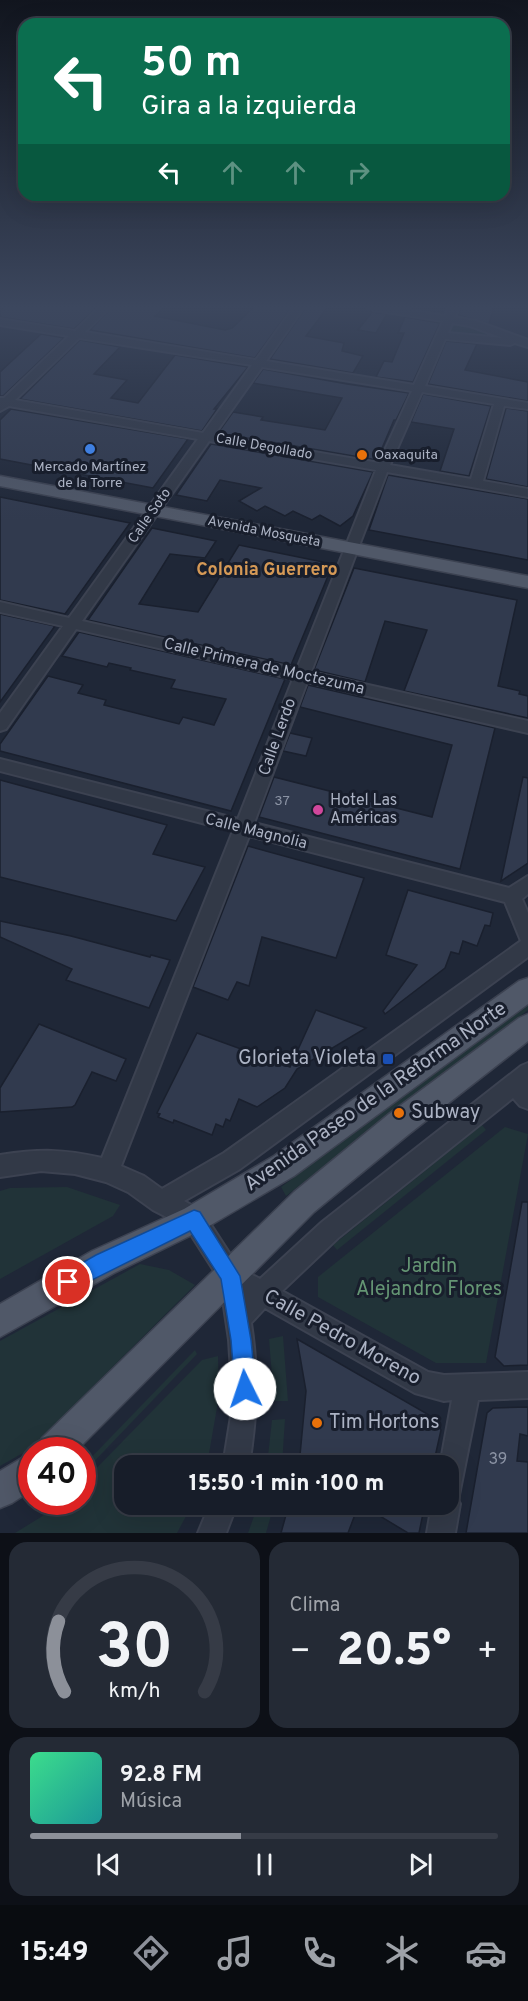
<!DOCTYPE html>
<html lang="es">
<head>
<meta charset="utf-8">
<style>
	body { margin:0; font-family:Overpass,sans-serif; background:#242a35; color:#f1f3f6; height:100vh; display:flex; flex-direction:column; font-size:22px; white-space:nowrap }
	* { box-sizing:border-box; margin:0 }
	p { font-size:20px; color:#9ea2a8 }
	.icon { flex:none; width:33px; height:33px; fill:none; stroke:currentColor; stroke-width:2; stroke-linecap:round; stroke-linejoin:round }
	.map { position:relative; height:1533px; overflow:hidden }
	.drawer { display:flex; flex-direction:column; gap:9px; padding:9px; background:#0d1017; flex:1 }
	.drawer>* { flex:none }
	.hud { position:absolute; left:18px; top:18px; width:492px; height:183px; border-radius:18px; box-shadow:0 6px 24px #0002,0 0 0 2px #363b46; background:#0b6e4f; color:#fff; overflow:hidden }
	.speed { position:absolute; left:18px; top:1437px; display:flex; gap:12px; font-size:30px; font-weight:700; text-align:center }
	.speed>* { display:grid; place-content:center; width:78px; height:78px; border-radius:50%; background:#171d29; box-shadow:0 6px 24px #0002,0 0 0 2px #363b46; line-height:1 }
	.speed .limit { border:9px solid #d22; background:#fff; color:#111 }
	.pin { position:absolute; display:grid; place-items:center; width:51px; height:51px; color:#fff; margin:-26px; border:3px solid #fff; border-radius:50%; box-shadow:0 2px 6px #0007 }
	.me { position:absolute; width:66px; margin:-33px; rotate:356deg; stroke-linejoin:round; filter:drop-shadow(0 0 4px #0008) }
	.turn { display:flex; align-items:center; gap:21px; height:126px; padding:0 24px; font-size:27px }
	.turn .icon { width:78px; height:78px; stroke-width:2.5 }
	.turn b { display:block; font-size:42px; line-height:51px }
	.lanes { display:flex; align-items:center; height:57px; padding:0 24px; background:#0003; justify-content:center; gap:30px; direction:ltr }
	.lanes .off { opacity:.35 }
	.big { font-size:45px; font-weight:800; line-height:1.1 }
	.drawer .widget { flex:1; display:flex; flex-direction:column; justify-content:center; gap:9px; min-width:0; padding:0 21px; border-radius:18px; background:#242a35 }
	.drawer .dial { align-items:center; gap:0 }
	.dial svg { height:156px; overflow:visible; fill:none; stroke:#363b46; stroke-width:7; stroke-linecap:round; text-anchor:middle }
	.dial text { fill:#f1f3f6; stroke:none }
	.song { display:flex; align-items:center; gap:18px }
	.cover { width:72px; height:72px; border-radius:9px; background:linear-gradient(135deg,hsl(150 70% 55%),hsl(180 70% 35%)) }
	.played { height:6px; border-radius:3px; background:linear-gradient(90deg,#8c9099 45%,#363b46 45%) }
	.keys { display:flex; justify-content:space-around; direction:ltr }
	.heat { display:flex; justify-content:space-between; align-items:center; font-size:33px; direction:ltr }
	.drawer .tiles { flex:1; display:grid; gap:9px; grid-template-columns:1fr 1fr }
	.widget:last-child { grid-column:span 2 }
	.trip { position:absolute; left:114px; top:1455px; width:345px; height:60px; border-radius:18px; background:#171d29; box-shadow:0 6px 24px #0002,0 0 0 2px #363b46; font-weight:800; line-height:60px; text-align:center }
	.dock { display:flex; height:96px; justify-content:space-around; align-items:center; background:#090c10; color:#9ea2a8 }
	.dock .icon { width:42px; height:42px }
	.dock .on { color:#8c9099 }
	.dock b { font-size:27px; color:#f1f3f6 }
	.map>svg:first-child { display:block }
	.green { fill:#213338 }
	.building { fill:#313a4e; stroke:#1a202e; stroke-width:1.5 }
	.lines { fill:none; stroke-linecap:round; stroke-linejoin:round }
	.minor-casing { stroke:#3c4251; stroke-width:4 }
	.major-casing { stroke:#3c4251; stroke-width:3 }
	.minor { fill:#323947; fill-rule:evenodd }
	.major { fill:#505868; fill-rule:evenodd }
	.route { fill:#1a73e8; stroke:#114b97; stroke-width:1.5 }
	.shop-dot { fill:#3f7fe0; stroke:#181e2c; stroke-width:2 }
	.food-dot { fill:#e8710a; stroke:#181e2c; stroke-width:2 }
	.hotel-dot { fill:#d1479c; stroke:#181e2c; stroke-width:2 }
	.transit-dot { fill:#1a4fb4; stroke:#181e2c; stroke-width:2 }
	.labels { text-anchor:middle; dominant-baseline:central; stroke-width:6; stroke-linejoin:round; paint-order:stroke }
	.far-street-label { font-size:14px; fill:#acb3c4; stroke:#181e2c }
	.far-poi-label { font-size:14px; fill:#acb3c4; stroke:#181e2c; text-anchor:start }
	.number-label { font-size:14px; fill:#8b93a4 }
	.street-label { font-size:16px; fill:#acb3c4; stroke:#181e2c }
	.poi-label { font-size:16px; fill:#acb3c4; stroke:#181e2c; text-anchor:start }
	.near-number-label { font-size:16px; fill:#8b93a4 }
	.neighbourhood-label { font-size:18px; font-weight:bold; fill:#d59956; stroke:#181e2c }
	.near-poi-label { font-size:20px; fill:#acb3c4; stroke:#181e2c; text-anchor:start }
	.near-street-label { font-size:20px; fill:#acb3c4; stroke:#181e2c }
	.near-park-label { font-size:20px; fill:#649573; stroke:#181e2c }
</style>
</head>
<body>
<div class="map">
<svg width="528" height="1533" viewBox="0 0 528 1533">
	<rect width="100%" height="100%" fill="#1f2737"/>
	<!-- green -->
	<g class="green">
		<path d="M453,320L471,323L508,339L446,334Z"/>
		<path d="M528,1004V1010L286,1196L281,1187Z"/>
		<path d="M482,1125L486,1130L337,1250L333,1245Z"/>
		<path d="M505,1127L528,1134L486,1363H436L318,1297V1277Z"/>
		<path d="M67,1187L120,1205L113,1216L0,1279V1191L10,1188Z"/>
		<path d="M140,1264L169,1270L195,1285L30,1449L0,1466V1341Z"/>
		<path d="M283,1336L288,1401H274L269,1339Z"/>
		<path d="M195,1350L197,1354L83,1473V1466Z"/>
		<path d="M218,1356L219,1396L207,1465L124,1466V1504L192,1505L177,1533H15L41,1517L60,1502H82L83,1482L202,1360Z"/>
		<path d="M285,1419L282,1465H267L272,1420Z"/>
		<path d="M258,1505H274L266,1533H248Z"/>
	</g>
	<!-- building -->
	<g class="building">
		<path d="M5,307H97L74,329L0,317V311Z"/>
		<path d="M112,307H165L155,316L225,330L232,328L254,307H292L255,358L90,330Z"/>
		<path d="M306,307H328L306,336L344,343L342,351L363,356L353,373L270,359Z"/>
		<path d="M461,307H494L489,324L458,315Z"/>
		<path d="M372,312L387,314L376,333L358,330Z"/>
		<path d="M405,317L440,323L413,382L376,377L384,361L392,362L404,333H398Z"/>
		<path d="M41,334L64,338L3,396H0V372Z"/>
		<path d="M80,340L120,347L94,374L127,380L111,398L138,403L175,355L248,367L214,409H217L202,431L20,399Z"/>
		<path d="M446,341L477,344L465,370L528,382V401L428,384Z"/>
		<path d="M263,369L347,384L409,393L396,420H394L377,460L218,433L233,412L263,417L261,420L325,430L342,398L253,383Z"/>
		<path d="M423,394L491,406L469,476L440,471L454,429L411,422Z"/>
		<path d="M506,408L528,411V487L486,479Z"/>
		<path d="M11,409L188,439L153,488L0,459V420Z"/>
		<path d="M211,444L373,472L353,516L340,526L320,515L312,520L293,511L285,516L265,506L257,511L239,501L261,488L220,480L207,501L176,495Z"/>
		<path d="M388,475L528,499V560L369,530Z"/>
		<path d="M0,497L130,523L65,614L0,600Z"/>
		<path d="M152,528L216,541L205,558L170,554L139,604L198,612L239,545L333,564L291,665L88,620Z"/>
		<path d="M354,568L517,600L498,686L520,691L519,694L528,696V718L404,691L427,630L385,621L365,682L314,670Z"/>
		<path d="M0,614L55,626L0,702Z"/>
		<path d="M79,632L285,679L231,811L0,751V744L48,676L83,685L78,693L106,700L104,705L179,724L183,717L214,725L226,699L171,688L175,680L130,670L131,668L109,663L107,667L62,656Z"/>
		<path d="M308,685L495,728L460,869L259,817L274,777L432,817L452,745L300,707Z"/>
		<path d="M290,733L312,738L306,756L283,751Z"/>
		<path d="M523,777L528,778V863L501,881Z"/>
		<path d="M0,780L167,825L153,854L205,867L176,921L0,877Z"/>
		<path d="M248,846L364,878L336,958L262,937L249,986L237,982L228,1000L193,987Z"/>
		<path d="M408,890L493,913L490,926L485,925L477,946L463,941L459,954L451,952L445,968L385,1014L383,1011L417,965L386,955Z"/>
		<path d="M0,921L71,936L150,957L151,955L170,960L149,1008L66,980L72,969L0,937Z"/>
		<path d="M316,1010L366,1028L297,1069L285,1088L257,1107L239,1099L230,1121L226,1119L223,1127L216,1124L212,1135L174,1120L173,1123L158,1117L160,1114L157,1113L197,1033L290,1067Z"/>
		<path d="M39,1024L126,1059L116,1081L92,1072L75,1105L72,1107L0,1112V1088Z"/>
		<path d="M522,1202H528V1365L504,1366L495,1357Z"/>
		<path d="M297,1339L436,1419L441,1430L433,1466H299L306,1391Z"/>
		<path d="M528,1407V1436L520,1434L517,1461L528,1462V1533H466L487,1413L493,1408Z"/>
		<path d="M289,1504H359L348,1533H281Z"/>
		<path d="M360,1504H425L419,1533H408Z"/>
	</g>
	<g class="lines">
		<defs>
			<g id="minor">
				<path d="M100,307H110L85,332L256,360L294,307H304L266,361L414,385L443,321L373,310L368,307H389L445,316L449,307H459L455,317L476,321L528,340V347L515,343L510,345L445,339L425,386L528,403V409L504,406L483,481L528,489V497L387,472L311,672L528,721V733L307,682L254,823L509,888L528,876V894L522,899L528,913V957L240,1169L184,1201L202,1211L239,1268L260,1279L322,1222L521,1066L528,1063V1109L520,1106L513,1098L338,1238L282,1291L428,1372L444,1375L528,1372V1398L478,1400L458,1500L460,1504L455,1533H427L432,1504H448V1466H440L452,1400L444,1401L415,1393L265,1308L251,1323C259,1375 257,1414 249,1466H223L231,1416L232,1389L229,1340L220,1280L186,1227L153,1210L128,1192L106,1182L75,1174L41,1171L0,1177V1155C40,1149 63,1149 102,1158L233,831L0,771V759L238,819L293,679L76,629L6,729L0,731V713L63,626L0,612V602L69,618L198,439L9,406L0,411V398H4L69,336L0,325V319L75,331ZM452,323L470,326L503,338L448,333ZM79,338L252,365L203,433L15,400ZM262,367L412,391L379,463L214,435ZM422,392L494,404L471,479L390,465ZM209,441L376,470L297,669L82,621ZM249,836L505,902L521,941L224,1153L162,1189L144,1176L121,1166Z"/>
				<path d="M210,1504H237L226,1533H198Z"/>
			</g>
			<g id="major">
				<path d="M0,476L528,576V588L0,486Z"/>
				<path d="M528,978V1004L294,1176L204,1229L114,1273L0,1337V1304L92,1251L184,1209L274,1156L519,981Z"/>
				<path d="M528,1014V1041L409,1134L314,1212L77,1450H37L42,1438L294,1192L389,1114L519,1018Z"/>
				<path d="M32,1452V1490L12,1503L0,1508V1471Z"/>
			</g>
		</defs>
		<!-- minor casing -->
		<use href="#minor" class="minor-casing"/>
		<!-- major casing -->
		<use href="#major" class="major-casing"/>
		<!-- minor -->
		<use href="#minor" class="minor"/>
		<!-- major -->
		<use href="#major" class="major"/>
	</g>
	<!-- sky -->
	<linearGradient id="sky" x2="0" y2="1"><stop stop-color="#11151e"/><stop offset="0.59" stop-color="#3c475e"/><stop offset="1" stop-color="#3c475e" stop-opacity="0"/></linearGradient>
	<rect width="528" height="521" fill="url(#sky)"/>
	<!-- route -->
	<path class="route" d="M194,1210L200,1212L240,1276L251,1340L256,1389L253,1396L245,1400L238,1396L235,1389L231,1340L221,1279L190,1231L68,1292L61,1289L58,1282L61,1275L96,1255Z"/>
	<!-- markers -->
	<circle class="shop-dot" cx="90" cy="449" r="6"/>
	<g class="food-dot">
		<circle cx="362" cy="455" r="6"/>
		<circle cx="399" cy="1113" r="6"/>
		<circle cx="317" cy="1423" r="6"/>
	</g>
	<circle class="hotel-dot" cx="318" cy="810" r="6"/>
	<rect class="transit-dot" x="382" y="1053" width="12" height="12" rx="3"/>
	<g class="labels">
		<!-- far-street labels -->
		<g class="far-street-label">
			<text transform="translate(264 447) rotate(10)">Calle Degollado</text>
			<text transform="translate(150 516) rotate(-55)">Calle Soto</text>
			<text transform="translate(264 532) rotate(11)">Avenida Mosqueta</text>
		</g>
		<!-- far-poi labels -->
		<g class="far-poi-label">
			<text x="374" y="455">Oaxaquita</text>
			<text x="90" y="467" text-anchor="middle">Mercado Martínez<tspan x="90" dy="16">de la Torre</tspan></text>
		</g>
		<!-- number labels -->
		<g class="number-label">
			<text x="282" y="801">37</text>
		</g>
		<!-- street labels -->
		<g class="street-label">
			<text transform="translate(264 667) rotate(13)">Calle Primera de Moctezuma</text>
			<text transform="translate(278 737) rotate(-70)">Calle Lerdo</text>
			<text transform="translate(256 832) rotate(14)">Calle Magnolia</text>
		</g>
		<!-- poi labels -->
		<g class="poi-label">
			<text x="330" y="801">Hotel Las<tspan x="330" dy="18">Américas</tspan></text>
		</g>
		<!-- near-number labels -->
		<g class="near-number-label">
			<text x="498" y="1460">39</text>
		</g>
		<!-- neighbourhood labels -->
		<g class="neighbourhood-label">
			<text x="267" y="570">Colonia Guerrero</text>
		</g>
		<!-- near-poi labels -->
		<g class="near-poi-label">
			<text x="376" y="1059" text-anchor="end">Glorieta Violeta</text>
			<text x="411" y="1113">Subway</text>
			<text x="329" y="1423">Tim Hortons</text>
		</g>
		<!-- near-street labels -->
		<g class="near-street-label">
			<text transform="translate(376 1097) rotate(-35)">Avenida Paseo de la Reforma Norte</text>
			<text transform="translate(342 1338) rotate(29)">Calle Pedro Moreno</text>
		</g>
		<!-- near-park labels -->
		<g class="near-park-label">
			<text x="429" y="1267">Jardin<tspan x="429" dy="23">Alejandro Flores</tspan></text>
		</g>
	</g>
</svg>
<div class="speed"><div class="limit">40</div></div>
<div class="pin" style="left:68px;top:1282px;background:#d93025"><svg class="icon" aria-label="arrive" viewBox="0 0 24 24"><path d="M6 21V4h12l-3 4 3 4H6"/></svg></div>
<svg class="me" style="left:245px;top:1389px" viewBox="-20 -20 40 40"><circle r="19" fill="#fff"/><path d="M0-13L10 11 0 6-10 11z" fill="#1a73e8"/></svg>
<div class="trip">15:50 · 1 min · 100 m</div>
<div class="hud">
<div class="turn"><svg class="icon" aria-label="left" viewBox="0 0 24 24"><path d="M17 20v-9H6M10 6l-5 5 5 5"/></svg><div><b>50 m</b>Gira a la izquierda</div></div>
<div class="lanes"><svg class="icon" aria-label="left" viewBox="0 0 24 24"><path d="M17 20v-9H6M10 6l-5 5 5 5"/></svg><svg class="icon off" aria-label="ahead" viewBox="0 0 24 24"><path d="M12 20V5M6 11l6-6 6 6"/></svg><svg class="icon off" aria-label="ahead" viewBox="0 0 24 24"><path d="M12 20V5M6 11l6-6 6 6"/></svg><svg class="icon off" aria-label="right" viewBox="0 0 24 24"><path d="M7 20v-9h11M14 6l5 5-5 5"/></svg></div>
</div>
</div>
<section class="drawer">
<div class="tiles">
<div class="widget dial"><svg viewBox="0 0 100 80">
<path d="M14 69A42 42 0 1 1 86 69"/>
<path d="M14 69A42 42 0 0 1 11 33" stroke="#8c9099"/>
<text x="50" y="56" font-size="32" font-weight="700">30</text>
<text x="50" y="72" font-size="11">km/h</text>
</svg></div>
<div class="widget"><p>Clima</p>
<div class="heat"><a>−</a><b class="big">20.5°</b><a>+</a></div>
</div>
<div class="widget">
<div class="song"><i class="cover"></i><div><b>92.8 FM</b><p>Música</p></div></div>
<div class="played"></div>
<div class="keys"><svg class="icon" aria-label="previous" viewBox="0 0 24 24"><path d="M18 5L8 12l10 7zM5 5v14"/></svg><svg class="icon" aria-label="pause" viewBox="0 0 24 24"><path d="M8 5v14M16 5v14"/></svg><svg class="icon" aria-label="next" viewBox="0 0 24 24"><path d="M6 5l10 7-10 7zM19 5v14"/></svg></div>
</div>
</div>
</section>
<nav class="dock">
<b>15:49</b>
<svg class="icon on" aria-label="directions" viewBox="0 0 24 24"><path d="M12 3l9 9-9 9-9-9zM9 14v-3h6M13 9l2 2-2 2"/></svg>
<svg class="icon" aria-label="music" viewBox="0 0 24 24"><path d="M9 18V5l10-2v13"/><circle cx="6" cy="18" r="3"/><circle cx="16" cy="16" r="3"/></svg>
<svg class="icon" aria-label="phone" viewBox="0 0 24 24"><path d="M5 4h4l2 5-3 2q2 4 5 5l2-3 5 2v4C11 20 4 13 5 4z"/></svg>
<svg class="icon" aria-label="climate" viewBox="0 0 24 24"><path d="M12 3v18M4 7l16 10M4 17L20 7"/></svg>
<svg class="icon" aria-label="car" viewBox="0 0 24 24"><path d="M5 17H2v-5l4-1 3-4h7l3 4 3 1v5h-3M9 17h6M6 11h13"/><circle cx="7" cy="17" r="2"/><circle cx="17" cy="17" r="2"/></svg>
</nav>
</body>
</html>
